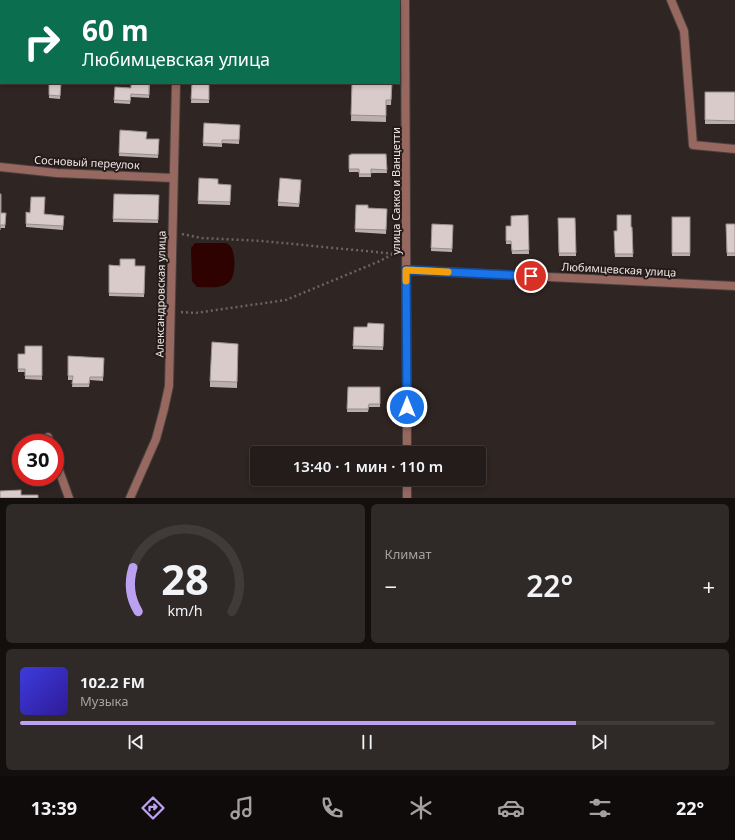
<!DOCTYPE html>
<html lang="ru">
<head>
<meta charset="utf-8">
<style>
	body { margin:0; font-family:"Noto Sans",sans-serif; background:#2f2927; color:#f1f3f6; height:100vh; display:flex; flex-direction:column; font-size:15px; white-space:nowrap }
	* { box-sizing:border-box; margin:0 }
	p { font-size:13px; color:#a3a1a2 }
	.icon { flex:none; width:22px; height:22px; fill:none; stroke:currentColor; stroke-width:2; stroke-linecap:round; stroke-linejoin:round }
	.map { position:relative; height:498px; overflow:hidden }
	.side { display:flex; flex-direction:column; gap:6px; padding:6px; background:#130f0e; flex:1 }
	.side>* { flex:none }
	.banner { position:absolute; left:0px; top:0px; width:400px; height:84px; box-shadow:0 2px 6px #0003,0 0 0 1px #403a39; background:#0b6e4f; color:#fff; overflow:hidden }
	.speed { position:absolute; left:12px; top:434px; display:flex; gap:8px; font-size:20px; font-weight:700; text-align:center }
	.speed>* { display:grid; place-content:center; width:52px; height:52px; border-radius:50%; background:#231c1a; box-shadow:0 2px 6px #0003,0 0 0 1px #403a39; line-height:1 }
	.speed .limit { border:6px solid #d22; background:#fff; color:#111 }
	.pin { position:absolute; display:grid; place-items:center; width:34px; height:34px; color:#fff; margin:-17px; border:2px solid #fff; border-radius:50%; box-shadow:0 1px 4px #0007 }
	.me { position:absolute; width:44px; margin:-22px; rotate:0deg; stroke-linejoin:round; filter:drop-shadow(0 0 3px #0008) }
	.turn { display:flex; align-items:center; gap:14px; height:84px; padding:0 16px; font-size:18px }
	.turn .icon { width:52px; height:52px; stroke-width:2.5 }
	.turn b { display:block; font-size:28px; line-height:34px }
	.big { font-size:30px; font-weight:600; line-height:1.1 }
	.side .card { flex:1; display:flex; flex-direction:column; justify-content:center; gap:6px; min-width:0; padding:0 14px; border-radius:6px; background:#2f2927 }
	.side .dial { align-items:center; gap:0 }
	.dial svg { height:104px; overflow:visible; fill:none; stroke:#403a39; stroke-width:7; stroke-linecap:round; text-anchor:middle }
	.dial text { fill:#f1f3f6; stroke:none }
	.song { display:flex; align-items:center; gap:12px }
	.cover { width:48px; height:48px; border-radius:6px; background:linear-gradient(135deg,hsl(240 70% 55%),hsl(250 70% 35%)) }
	.played { height:4px; border-radius:2px; background:linear-gradient(90deg,#bca0f2 80%,#403a39 80%) }
	.keys { display:flex; justify-content:space-around; direction:ltr }
	.heat { display:flex; justify-content:space-between; align-items:center; font-size:22px; direction:ltr }
	.side .tiles { flex:1; display:grid; gap:6px; grid-template-columns:1fr 1fr }
	.card:last-child { grid-column:span 2 }
	.trip { position:absolute; left:250px; top:446px; width:236px; height:40px; border-radius:4px; background:#231c1a; box-shadow:0 2px 6px #0003,0 0 0 1px #403a39; font-weight:600; line-height:40px; text-align:center }
	.dock { display:flex; height:64px; justify-content:space-around; align-items:center; background:#0e0b0a; color:#a3a1a2 }
	.dock .icon { width:28px; height:28px }
	.dock .selected { color:#bca0f2 }
	.dock b { font-size:18px; color:#f1f3f6 }
	.map>svg:first-child { display:block }
	.water { fill:#2d0200 }
	.lines { fill:none; stroke-linecap:round; stroke-linejoin:round }
	.lane-casing { stroke:#4a403e; stroke-width:10 }
	.street-casing { stroke:#4a403e; stroke-width:10 }
	.path { stroke:#6c6362; stroke-width:2.5; stroke-dasharray:2 3; stroke-linecap:butt }
	.lane { stroke:#966860; stroke-width:8 }
	.street { stroke:#966860; stroke-width:8 }
	.wall { fill:#bbafad }
	.building { fill:#d9cbc9; stroke:#988e8d }
	.route-casing { stroke:#114b97; stroke-width:10 }
	.route { stroke:#1a73e8; stroke-width:7 }
	.slow { stroke:#f59e0b; stroke-width:7 }
	.labels { text-anchor:middle; dominant-baseline:central; stroke-width:4; stroke-linejoin:round; paint-order:stroke }
	.street-label { font-size:11px; fill:#ede6e5; stroke:#251b19 }
</style>
</head>
<body>
<div class="map">
<svg width="735" height="498" viewBox="0 0 735 498">
	<rect width="100%" height="100%" fill="#2f2523"/>
	<!-- water -->
	<path class="water" d="M195,243H226C228,244 230,245 231,247C236,255 236,278 228,283C219,289 208,287 197,287L192,281L191,248Z"/>
	<g class="lines">
		<defs>
			<g id="lane">
				<path d="M671,0L684,31L693,145L735,149"/>
				<path d="M48,437L50,443"/>
				<path d="M55,459L69,498"/>
			</g>
			<g id="street">
				<path d="M405,0L407,453"/>
				<path d="M178,1V0"/>
				<path d="M0,167L57,173L173,178"/>
				<path d="M406,270L735,286"/>
				<path d="M407,479V498"/>
				<path d="M130,498L156,439L164,409L169,386L176,83"/>
			</g>
		</defs>
		<!-- lane casing -->
		<use href="#lane" class="lane-casing"/>
		<!-- street casing -->
		<use href="#street" class="street-casing"/>
		<!-- path -->
		<g class="path">
			<path d="M182,234L201,238L262,241L396,254"/>
			<path d="M181,312L195,313L286,300L380,261L393,254"/>
		</g>
		<!-- lane -->
		<use href="#lane" class="lane"/>
		<!-- street -->
		<use href="#street" class="street"/>
	</g>
	<!-- wall -->
	<g class="wall">
		<path d="M49,83H61L60,99L49,98Z"/>
		<path d="M150,83L149,98L131,97L130,104L114,103L115,87L131,88Z"/>
		<path d="M192,83H209V103H191Z"/>
		<path d="M352,83H392L391,105H386V122L351,121Z"/>
		<rect x="705" y="92" width="30" height="32"/>
		<path d="M204,123L240,125L239,144L222,143V147L203,146Z"/>
		<path d="M120,130L146,139H159L158,158L119,156Z"/>
		<path d="M386,154L387,173H371V177H359V172H349V155Z"/>
		<path d="M199,178L218,184L231,185L230,205L198,204Z"/>
		<path d="M301,183L299,207L278,206V202Z"/>
		<path d="M0,194L1,213H6L5,228H0V233Z"/>
		<path d="M114,194L159,195L158,223L113,222Z"/>
		<path d="M356,205L368,208L387,209L386,234L355,232Z"/>
		<path d="M26,212L64,216L63,230L26,227Z"/>
		<path d="M528,215L529,254H512L511,244H506V226H511Z"/>
		<rect x="672" y="217" width="18" height="39"/>
		<path d="M558,218H575L576,256H559Z"/>
		<path d="M432,224L453,225L452,252L431,251Z"/>
		<path d="M726,224H735V256H727Z"/>
		<path d="M632,227L633,257H615L614,231Z"/>
		<path d="M109,265L145,266L144,297L109,296Z"/>
		<path d="M384,324L383,350L353,349L354,327H367Z"/>
		<path d="M238,344L237,388L210,387V381Z"/>
		<path d="M42,346V380L25,379V372H18V354H25Z"/>
		<path d="M68,356L104,358L103,381L90,380L89,387H72L73,380H68Z"/>
		<path d="M348,387H380V407H369L368,412H347Z"/>
	</g>
	<!-- building -->
	<g class="building">
		<path d="M0,0H7V1H1V22H0Z"/>
		<rect x="338" y="0" width="51" height="1"/>
		<rect x="0" y="54" width="1" height="21"/>
		<path d="M49,83H61L60,96L49,95Z"/>
		<path d="M131,83H149V95L131,94L130,101L114,100L115,87L131,88Z"/>
		<path d="M192,83H209V100L191,99Z"/>
		<path d="M352,83H392L391,100H386V116L351,115Z"/>
		<path d="M705,92H735V121L705,120Z"/>
		<path d="M204,123L240,125L239,140H222V144L203,143Z"/>
		<path d="M120,130L147,132L146,139H159L158,155L119,153Z"/>
		<path d="M351,154H386L387,170L371,169V174H359V169H349V155H351Z"/>
		<path d="M199,178L218,179V184L231,185L230,202L198,201Z"/>
		<path d="M280,178L301,180L299,204L278,202Z"/>
		<path d="M0,194H1V213H6L5,225H0V230Z"/>
		<path d="M114,194L159,195L158,220L113,219Z"/>
		<path d="M31,197H45L44,214L64,216L63,226L26,224V212L30,213Z"/>
		<path d="M356,205H368V208L387,209L386,230L355,229Z"/>
		<path d="M528,215L529,250L512,251L511,241H506V226H511V216Z"/>
		<path d="M617,215H631V227H632L633,254H615L614,231H617Z"/>
		<rect x="672" y="217" width="18" height="36"/>
		<path d="M558,218H575L576,253H559Z"/>
		<path d="M432,224L453,225L452,249L431,248Z"/>
		<path d="M726,224H735V253H727Z"/>
		<path d="M120,259H135V266H145L144,294L109,293V265L120,266Z"/>
		<path d="M368,323L384,324L383,347L353,346L354,327H367Z"/>
		<path d="M212,342L238,344L237,382L210,381Z"/>
		<path d="M25,346H42V376H25V369H18V354H25Z"/>
		<path d="M68,356L104,358L103,377H90L89,384H72L73,376H68Z"/>
		<path d="M348,387H380V404H369L368,409H347Z"/>
		<path d="M21,490V495H38V498H0V491Z"/>
	</g>
	<g class="lines">
		<defs>
			<path id="route" d="M407,407L406,270L531,276"/>
		</defs>
		<!-- route casing -->
		<use href="#route" class="route-casing"/>
		<!-- route -->
		<use href="#route" class="route"/>
		<!-- slow -->
		<path class="slow" d="M406,281V270L448,272"/>
	</g>
	<g class="labels">
		<!-- street labels -->
		<g class="street-label">
			<text transform="translate(87 162) rotate(3)">Сосновый переулок</text>
			<text transform="translate(395 191) rotate(-90)">улица Сакко и Ванцетти</text>
			<text transform="translate(619 269) rotate(3)">Любимцевская улица</text>
			<text transform="translate(160 294) rotate(-89)">Александровская улица</text>
		</g>
	</g>
</svg>
<div class="speed"><div class="limit">30</div></div>
<div class="pin" style="left:531px;top:276px;background:#d93025"><svg class="icon" aria-label="arrive" viewBox="0 0 24 24"><path d="M6 21V4h12l-3 4 3 4H6"/></svg></div>
<svg class="me" style="left:407px;top:407px" viewBox="-20 -20 40 40"><circle r="17" fill="#1a73e8" stroke="#fff" stroke-width="3"/><path d="M0-11L8 9 0 5-8 9z" fill="#fff"/></svg>
<div class="trip">13:40 · 1 мин · 110 m</div>
<div class="banner">
<div class="turn"><svg class="icon" aria-label="right" viewBox="0 0 24 24"><path d="M7 20v-9h11M14 6l5 5-5 5"/></svg><div><b>60 m</b>Любимцевская улица</div></div>
</div>
</div>
<section class="side">
<div class="tiles">
<div class="card dial"><svg viewBox="0 0 100 80">
<path d="M14 69A42 42 0 1 1 86 69"/>
<path d="M14 69A42 42 0 0 1 10 35" stroke="#bca0f2"/>
<text x="50" y="56" font-size="32" font-weight="700">28</text>
<text x="50" y="72" font-size="11">km/h</text>
</svg></div>
<div class="card"><p>Климат</p>
<div class="heat"><a>−</a><b class="big">22°</b><a>+</a></div>
</div>
<div class="card">
<div class="song"><i class="cover"></i><div><b>102.2 FM</b><p>Музыка</p></div></div>
<div class="played"></div>
<div class="keys"><svg class="icon" aria-label="previous" viewBox="0 0 24 24"><path d="M18 5L8 12l10 7zM5 5v14"/></svg><svg class="icon" aria-label="pause" viewBox="0 0 24 24"><path d="M8 5v14M16 5v14"/></svg><svg class="icon" aria-label="next" viewBox="0 0 24 24"><path d="M6 5l10 7-10 7zM19 5v14"/></svg></div>
</div>
</div>
</section>
<nav class="dock">
<b>13:39</b>
<svg class="icon selected" aria-label="directions" viewBox="0 0 24 24"><path d="M12 3l9 9-9 9-9-9zM9 14v-3h6M13 9l2 2-2 2"/></svg>
<svg class="icon" aria-label="music" viewBox="0 0 24 24"><path d="M9 18V5l10-2v13"/><circle cx="6" cy="18" r="3"/><circle cx="16" cy="16" r="3"/></svg>
<svg class="icon" aria-label="phone" viewBox="0 0 24 24"><path d="M5 4h4l2 5-3 2q2 4 5 5l2-3 5 2v4C11 20 4 13 5 4z"/></svg>
<svg class="icon" aria-label="climate" viewBox="0 0 24 24"><path d="M12 3v18M4 7l16 10M4 17L20 7"/></svg>
<svg class="icon" aria-label="car" viewBox="0 0 24 24"><path d="M5 17H2v-5l4-1 3-4h7l3 4 3 1v5h-3M9 17h6M6 11h13"/><circle cx="7" cy="17" r="2"/><circle cx="17" cy="17" r="2"/></svg>
<svg class="icon" aria-label="filters" viewBox="0 0 24 24"><path d="M4 7h16M4 17h16"/><circle cx="9" cy="7" r="2"/><circle cx="15" cy="17" r="2"/></svg>
<b>22°</b>
</nav>
</body>
</html>
